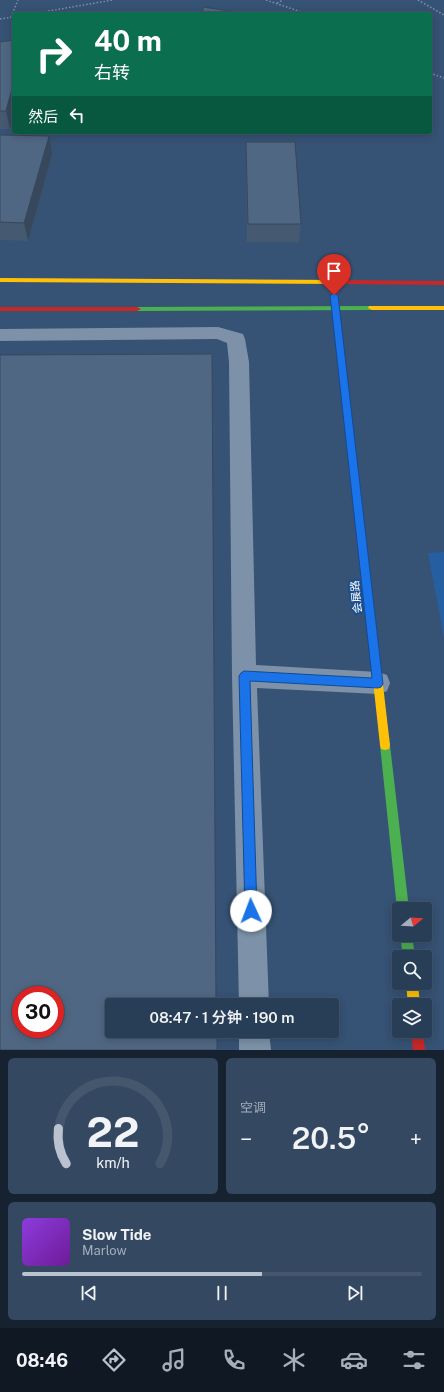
<!DOCTYPE html>
<html lang="zh">
<head>
<meta charset="utf-8">
<style>
	body { margin:0; font-family:"Public Sans","Noto Sans SC",sans-serif; background:#344961; color:#f1f3f6; height:100vh; display:flex; flex-direction:column; font-size:15px; white-space:nowrap }
	* { box-sizing:border-box; margin:0 }
	p { font-size:13px; color:#a5aeba }
	.icon { flex:none; width:22px; height:22px; fill:none; stroke:currentColor; stroke-width:2; stroke-linecap:round; stroke-linejoin:round }
	.map { position:relative; height:1050px; overflow:hidden }
	.details { display:flex; flex-direction:column; gap:8px; padding:8px; background:#162230; flex:1 }
	.details>* { flex:none }
	.hud { position:absolute; left:12px; top:12px; width:420px; height:122px; border-radius:4px; box-shadow:0 2px 10px #0003,0 0 0 1px #44576d; background:#0b6e4f; color:#fff; overflow:hidden }
	.needle { width:26px; rotate:72deg }
	.fabs { position:absolute; left:392px; top:902px; display:grid; gap:8px }
	.fabs a { display:grid; place-items:center; width:40px; height:40px; border-radius:4px; background:#283e57; box-shadow:0 2px 10px #0003,0 0 0 1px #44576d; font-size:20px }
	.speed { position:absolute; left:12px; top:986px; display:flex; gap:8px; font-size:20px; font-weight:700; text-align:center }
	.speed>* { display:grid; place-content:center; width:52px; height:52px; border-radius:50%; background:#283e57; box-shadow:0 2px 10px #0003,0 0 0 1px #44576d; line-height:1 }
	.speed .limit { border:6px solid #d22; background:#fff; color:#111 }
	.pin { position:absolute; display:grid; place-items:center; width:34px; height:34px; color:#fff; margin:-41px -17px; border-radius:50% 50% 50% 0; rotate:-45deg; box-shadow:0 0 4px #0007 }
	.pin .icon { rotate:45deg }
	.me { position:absolute; width:44px; margin:-22px; rotate:358deg; stroke-linejoin:round; filter:drop-shadow(0 0 3px #0008) }
	.turn { display:flex; align-items:center; gap:14px; height:84px; padding:0 16px; font-size:18px }
	.turn .icon { width:52px; height:52px; stroke-width:2.5 }
	.turn b { display:block; font-size:28px; line-height:34px }
	.then { display:flex; align-items:center; height:38px; padding:0 16px; background:#0003; gap:8px; font-size:15px }
	.big { font-size:30px; font-weight:600; line-height:1.1 }
	.details .tile { flex:1; display:flex; flex-direction:column; justify-content:center; gap:6px; min-width:0; padding:0 14px; border-radius:6px; background:#344961 }
	.details .dial { align-items:center; gap:0 }
	.dial svg { height:104px; overflow:visible; fill:none; stroke:#44576d; stroke-width:7; stroke-linecap:round; text-anchor:middle }
	.dial text { fill:#f1f3f6; stroke:none }
	.song { display:flex; align-items:center; gap:12px }
	.cover { width:48px; height:48px; border-radius:6px; background:linear-gradient(135deg,hsl(270 70% 55%),hsl(280 70% 35%)) }
	.played { height:4px; border-radius:2px; background:linear-gradient(90deg,#b9c2ce 60%,#44576d 60%) }
	.keys { display:flex; justify-content:space-around; direction:ltr }
	.heat { display:flex; justify-content:space-between; align-items:center; font-size:22px; direction:ltr }
	.details .tiles { flex:1; display:grid; gap:8px; grid-template-columns:1fr 1fr }
	.tile:last-child { grid-column:span 2 }
	.trip { position:absolute; left:105px; top:998px; width:234px; height:40px; border-radius:4px; background:#283e57; box-shadow:0 2px 10px #0003,0 0 0 1px #44576d; font-weight:600; line-height:40px; text-align:center }
	.menu { display:flex; height:64px; justify-content:space-around; align-items:center; background:#101923; color:#a5aeba }
	.menu .icon { width:28px; height:28px }
	.menu .current { color:#b9c2ce }
	.menu b { font-size:18px; color:#f1f3f6 }
	.map>svg:first-child { display:block }
	.green { fill:#265fa1 }
	.lines { fill:none; stroke-linecap:round; stroke-linejoin:round }
	.path { stroke:#7d92a8; stroke-width:1.5; stroke-dasharray:1.5 2; stroke-linecap:butt }
	.street { fill:#7d92a8; fill-rule:evenodd }
	.fast { fill:#4caf50; fill-rule:evenodd }
	.slow { fill:#ffc107; fill-rule:evenodd }
	.jam { fill:#c62828; fill-rule:evenodd }
	.wall { fill:#455971 }
	.shaded-wall { fill:#38485c }
	.building { fill:#506783; stroke:#38485c; fill-rule:evenodd }
	.route { fill:#1a73e8; stroke:#114b97 }
	.labels { text-anchor:middle; dominant-baseline:central; stroke-width:4; stroke-linejoin:round; paint-order:stroke }
	.street-label { font-size:11px; fill:#fff; stroke:#1b4f8f }
</style>
</head>
<body>
<div class="map">
<svg width="444" height="1050" viewBox="0 0 444 1050">
	<rect width="100%" height="100%" fill="#365274"/>
	<!-- green -->
	<path class="green" d="M444,552V638L428,553Z"/>
	<g class="lines">
		<!-- path -->
		<g class="path">
			<path d="M266,0L307,14"/>
			<path d="M418,0L444,15"/>
			<path d="M277,3L283,0"/>
			<path d="M31,14L113,0"/>
			<path d="M11,17L18,0"/>
			<path d="M0,19L14,17"/>
			<path d="M430,73L444,78"/>
		</g>
		<!-- street -->
		<g class="street">
			<path d="M218,327L243,334L245,339L249,362L256,665L378,672L387,675L390,683L387,691L378,694L257,688L269,1005H239L232,676L229,362L227,343L217,339L0,341V329Z"/>
			<path d="M239,1031H269L271,1050H239Z"/>
		</g>
		<!-- fast -->
		<g class="fast">
			<path d="M372,306L376,308L375,310L137,311L133,309L137,307Z"/>
			<path d="M385,740L389,741L390,745L409,909H399V913L397,909L380,745L381,741Z"/>
			<path d="M400,935H412L415,957H403Z"/>
		</g>
		<!-- slow -->
		<g class="slow">
			<path d="M0,278L341,280L345,282L341,284L0,282Z"/>
			<path d="M369,306H444V310H372L368,308Z"/>
			<path d="M354,467L358,470L390,745L389,749L385,750L381,749L380,745L350,470Z"/>
			<path d="M406,983H418L420,1005H408Z"/>
		</g>
		<!-- jam -->
		<g class="jam">
			<path d="M338,280L444,281V285L341,284H338Z"/>
			<path d="M330,281H336L337,283L358,470L354,473L350,470L329,283Z"/>
			<path d="M0,307H137L141,309L137,311H0Z"/>
			<path d="M411,1031H423L425,1050H413Z"/>
		</g>
	</g>
	<!-- wall -->
	<g class="wall">
		<path d="M0,42L10,129H0Z"/>
		<path d="M0,135L52,154L28,241L0,240Z"/>
		<path d="M246,142L301,224L299,242H247L246,160Z"/>
	</g>
	<!-- shaded-wall -->
	<g class="shaded-wall">
		<path d="M14,81V111L10,129L6,111Z"/>
		<path d="M49,136L52,154L28,241L24,223Z"/>
	</g>
	<!-- building -->
	<g class="building">
		<path d="M203,7L249,14H203Z"/>
		<path d="M14,40V81L6,111H0V42Z"/>
		<path d="M0,135L49,136L24,223L0,222Z"/>
		<path d="M246,142H295L301,224H248Z"/>
		<path d="M212,354L216,1005H112V1031H217V1050H0V355ZM21,995H55V1029H21Z"/>
	</g>
	<!-- route -->
	<path class="route" d="M334,293L338,295L383,684L381,687L378,688L250,681L257,911L255,915L251,917L247,915L245,911L239,676L241,673L244,671L372,678L330,295Z"/>
	<g class="labels">
		<!-- street labels -->
		<g class="street-label">
			<text transform="translate(356 597) rotate(-96)">会展路</text>
		</g>
	</g>
</svg>
<div class="fabs">
<a><svg class="needle" viewBox="-14 -14 28 28"><path d="M0-13l5 13h-10z" fill="#e53935"/><path d="M0 13l5-13h-10z" fill="#a5aeba"/></svg></a>
<a><svg class="icon" aria-label="search" viewBox="0 0 24 24"><circle cx="10" cy="10" r="6"/><path d="M15 15l6 6"/></svg></a>
<a><svg class="icon" aria-label="layers" viewBox="0 0 24 24"><path d="M12 4l9 5-9 5-9-5zM3 14l9 5 9-5"/></svg></a>
</div>
<div class="speed"><div class="limit">30</div></div>
<div class="pin" style="left:334px;top:295px;background:#d93025"><svg class="icon" aria-label="arrive" viewBox="0 0 24 24"><path d="M6 21V4h12l-3 4 3 4H6"/></svg></div>
<svg class="me" style="left:251px;top:911px" viewBox="-20 -20 40 40"><circle r="19" fill="#fff"/><path d="M0-13L10 11 0 6-10 11z" fill="#1a73e8"/></svg>
<div class="trip">08:47 · 1 分钟 · 190 m</div>
<div class="hud">
<div class="turn"><svg class="icon" aria-label="right" viewBox="0 0 24 24"><path d="M7 20v-9h11M14 6l5 5-5 5"/></svg><div><b>40 m</b>右转</div></div>
<div class="then">然后<svg class="icon" aria-label="left" viewBox="0 0 24 24"><path d="M17 20v-9H6M10 6l-5 5 5 5"/></svg></div>
</div>
</div>
<section class="details">
<div class="tiles">
<div class="tile dial"><svg viewBox="0 0 100 80">
<path d="M14 69A42 42 0 1 1 86 69"/>
<path d="M14 69A42 42 0 0 1 8 42" stroke="#b9c2ce"/>
<text x="50" y="56" font-size="32" font-weight="700">22</text>
<text x="50" y="72" font-size="11">km/h</text>
</svg></div>
<div class="tile"><p>空调</p>
<div class="heat"><a>−</a><b class="big">20.5°</b><a>+</a></div>
</div>
<div class="tile">
<div class="song"><i class="cover"></i><div><b>Slow Tide</b><p>Marlow</p></div></div>
<div class="played"></div>
<div class="keys"><svg class="icon" aria-label="previous" viewBox="0 0 24 24"><path d="M18 5L8 12l10 7zM5 5v14"/></svg><svg class="icon" aria-label="pause" viewBox="0 0 24 24"><path d="M8 5v14M16 5v14"/></svg><svg class="icon" aria-label="next" viewBox="0 0 24 24"><path d="M6 5l10 7-10 7zM19 5v14"/></svg></div>
</div>
</div>
</section>
<nav class="menu">
<b>08:46</b>
<svg class="icon current" aria-label="directions" viewBox="0 0 24 24"><path d="M12 3l9 9-9 9-9-9zM9 14v-3h6M13 9l2 2-2 2"/></svg>
<svg class="icon" aria-label="music" viewBox="0 0 24 24"><path d="M9 18V5l10-2v13"/><circle cx="6" cy="18" r="3"/><circle cx="16" cy="16" r="3"/></svg>
<svg class="icon" aria-label="phone" viewBox="0 0 24 24"><path d="M5 4h4l2 5-3 2q2 4 5 5l2-3 5 2v4C11 20 4 13 5 4z"/></svg>
<svg class="icon" aria-label="climate" viewBox="0 0 24 24"><path d="M12 3v18M4 7l16 10M4 17L20 7"/></svg>
<svg class="icon" aria-label="car" viewBox="0 0 24 24"><path d="M5 17H2v-5l4-1 3-4h7l3 4 3 1v5h-3M9 17h6M6 11h13"/><circle cx="7" cy="17" r="2"/><circle cx="17" cy="17" r="2"/></svg>
<svg class="icon" aria-label="filters" viewBox="0 0 24 24"><path d="M4 7h16M4 17h16"/><circle cx="9" cy="7" r="2"/><circle cx="15" cy="17" r="2"/></svg>
</nav>
</body>
</html>
